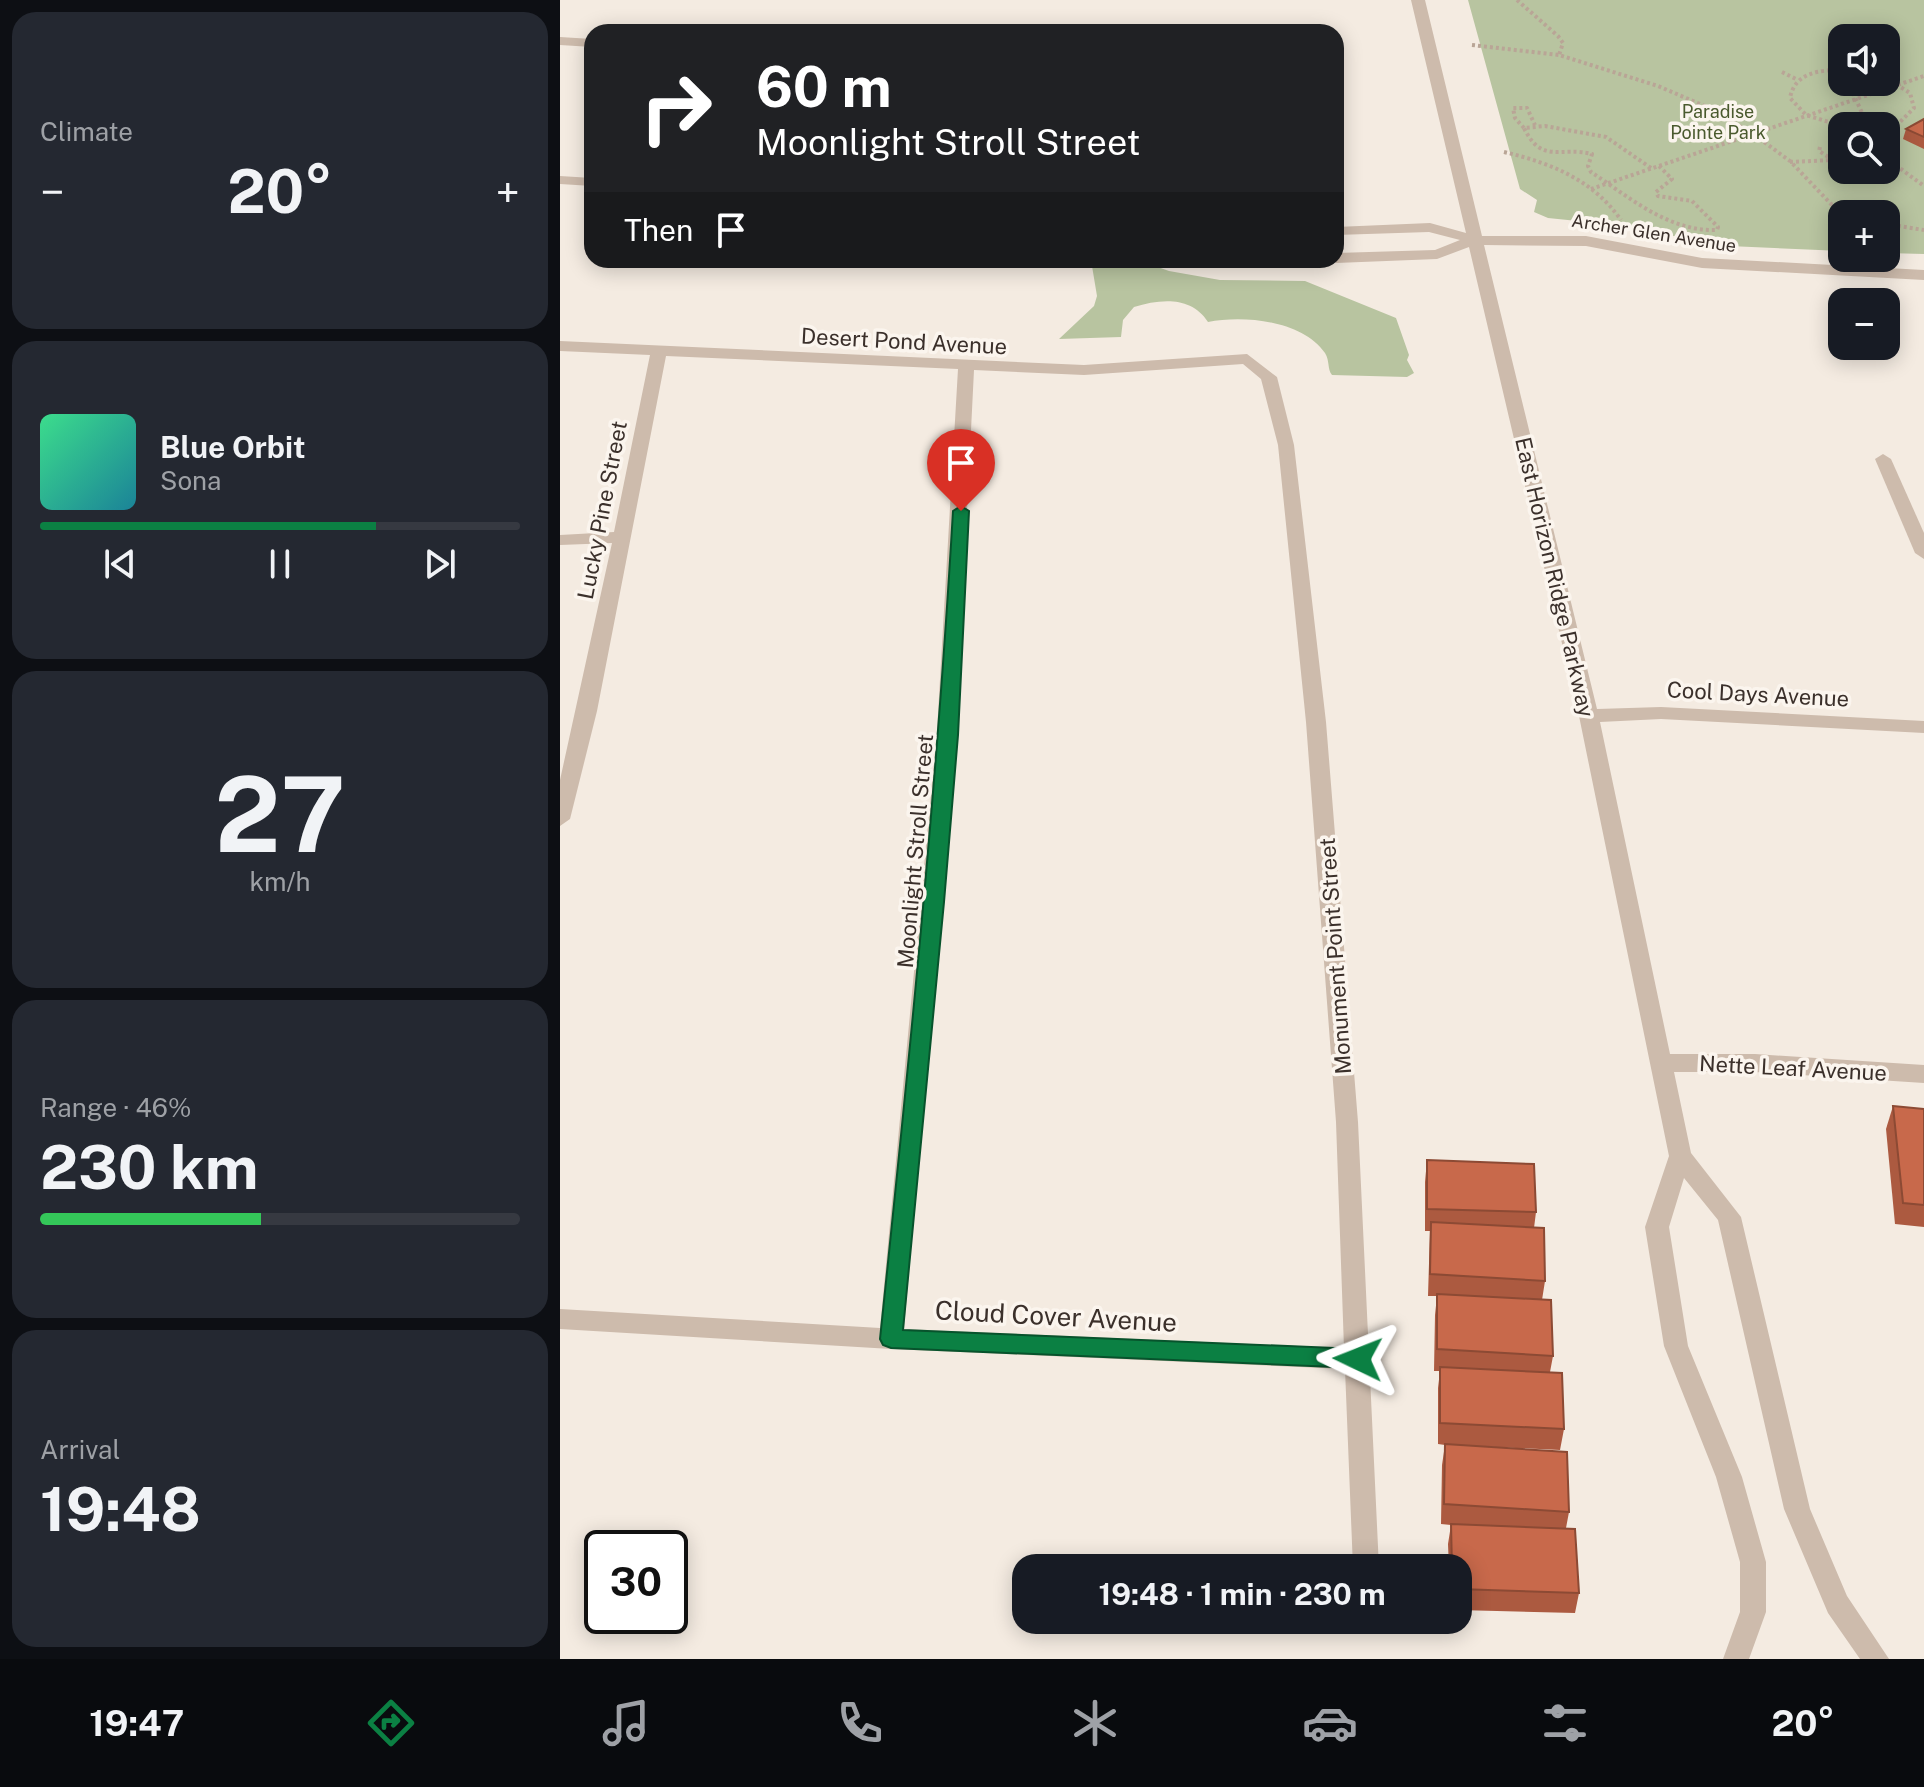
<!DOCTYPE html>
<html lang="en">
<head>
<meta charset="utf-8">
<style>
	body { margin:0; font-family:"Public Sans",sans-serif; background:#242831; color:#f1f3f6; height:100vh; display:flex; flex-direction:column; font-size:30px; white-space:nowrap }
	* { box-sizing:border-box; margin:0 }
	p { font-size:26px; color:#9ea1a6 }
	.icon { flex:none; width:44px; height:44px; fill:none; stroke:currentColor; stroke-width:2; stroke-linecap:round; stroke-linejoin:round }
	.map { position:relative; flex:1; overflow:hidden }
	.panel { display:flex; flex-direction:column; gap:12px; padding:12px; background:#0d0f14; width:560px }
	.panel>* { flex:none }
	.hud { position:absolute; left:24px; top:24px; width:760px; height:244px; border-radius:24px; box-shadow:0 4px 20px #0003; background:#202124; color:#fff; overflow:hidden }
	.buttons { position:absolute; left:1268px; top:24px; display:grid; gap:16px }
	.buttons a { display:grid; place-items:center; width:72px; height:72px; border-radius:16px; background:#171b24; box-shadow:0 4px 20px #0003; font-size:40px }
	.speed { position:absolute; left:24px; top:1530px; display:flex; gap:16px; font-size:40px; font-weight:700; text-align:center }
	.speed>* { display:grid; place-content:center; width:104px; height:104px; border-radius:50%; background:#171b24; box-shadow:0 4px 20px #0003; line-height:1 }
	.speed .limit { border:4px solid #111; border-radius:12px; background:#fff; color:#111 }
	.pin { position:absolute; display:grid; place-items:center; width:68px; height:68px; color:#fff; margin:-82px -34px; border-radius:50% 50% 50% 0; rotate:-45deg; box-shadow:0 0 8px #0007 }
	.pin .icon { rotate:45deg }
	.me { position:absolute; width:88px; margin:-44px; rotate:272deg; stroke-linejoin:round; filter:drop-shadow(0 0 6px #0008) }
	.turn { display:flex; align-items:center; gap:28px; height:168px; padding:0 40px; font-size:36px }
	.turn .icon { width:104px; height:104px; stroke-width:2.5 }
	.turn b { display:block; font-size:56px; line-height:68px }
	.then { display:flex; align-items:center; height:76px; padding:0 40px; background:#0003; gap:16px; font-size:30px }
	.big { font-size:60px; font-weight:700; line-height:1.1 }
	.panel .widget { flex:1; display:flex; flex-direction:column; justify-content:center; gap:12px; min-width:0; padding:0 28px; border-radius:24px; background:#242831 }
	.panel .dial { align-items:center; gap:0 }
	.dial b { font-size:104px; line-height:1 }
	.song { display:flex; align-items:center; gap:24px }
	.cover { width:96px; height:96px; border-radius:12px; background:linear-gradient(135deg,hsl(150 70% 55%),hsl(190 70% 35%)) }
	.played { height:8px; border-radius:4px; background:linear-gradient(90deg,#0b8043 70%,#363941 70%) }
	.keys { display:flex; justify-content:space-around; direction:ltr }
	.heat { display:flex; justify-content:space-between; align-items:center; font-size:44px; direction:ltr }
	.charge { height:12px; border-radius:6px; background:linear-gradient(90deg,#34c759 46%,#363941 0) }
	.trip { position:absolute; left:452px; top:1554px; width:460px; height:80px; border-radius:24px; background:#171b24; box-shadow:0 4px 20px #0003; font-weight:700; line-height:80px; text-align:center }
	.tab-bar { display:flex; height:128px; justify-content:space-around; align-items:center; background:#090b0e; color:#9ea1a6 }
	.tab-bar .icon { width:56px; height:56px }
	.tab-bar .current { color:#0b8043 }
	.tab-bar b { font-size:36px; color:#f1f3f6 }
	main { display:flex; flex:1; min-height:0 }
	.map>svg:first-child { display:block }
	.green { fill:#b8c4a0; fill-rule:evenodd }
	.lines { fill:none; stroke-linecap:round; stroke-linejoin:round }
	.path { stroke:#b9a596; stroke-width:4; stroke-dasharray:3 3; stroke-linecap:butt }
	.minor { fill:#cdbbac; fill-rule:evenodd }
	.wall { fill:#ac5a40 }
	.building { fill:#c8694b; stroke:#8c4a34; stroke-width:2 }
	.route { fill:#0b8043; stroke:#07532c; stroke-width:2 }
	.labels { text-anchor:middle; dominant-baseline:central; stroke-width:7; stroke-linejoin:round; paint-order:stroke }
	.far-park-label { font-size:18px; fill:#4a5a2e; stroke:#fbf5ee }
	.far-street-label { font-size:18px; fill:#3b302b; stroke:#fbf5ee }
	.street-label { font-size:22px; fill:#3b302b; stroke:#fbf5ee }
	.near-street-label { font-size:26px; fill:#3b302b; stroke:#fbf5ee }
</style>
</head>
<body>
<main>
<section class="panel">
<div class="widget"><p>Climate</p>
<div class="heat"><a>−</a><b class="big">20°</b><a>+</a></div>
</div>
<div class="widget">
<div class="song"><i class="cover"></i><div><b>Blue Orbit</b><p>Sona</p></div></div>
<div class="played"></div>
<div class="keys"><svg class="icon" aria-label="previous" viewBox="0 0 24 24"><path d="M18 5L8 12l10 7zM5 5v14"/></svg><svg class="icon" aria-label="pause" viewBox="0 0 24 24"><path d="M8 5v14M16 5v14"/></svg><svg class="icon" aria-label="next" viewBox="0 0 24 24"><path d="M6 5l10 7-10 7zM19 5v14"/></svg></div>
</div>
<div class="widget dial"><b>27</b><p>km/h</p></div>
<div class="widget"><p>Range · 46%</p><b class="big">230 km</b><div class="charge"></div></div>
<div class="widget"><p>Arrival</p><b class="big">19:48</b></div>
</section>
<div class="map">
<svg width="1364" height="1659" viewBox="0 0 1364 1659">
	<rect width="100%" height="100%" fill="#f4ebe1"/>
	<!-- green -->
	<g class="green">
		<path d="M908,0H1364V254L1326,253V214H1282V251L1169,246L1047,224L988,218L974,212L977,200L960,189ZM1282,38H1326V82H1282ZM1282,126H1326V170H1282Z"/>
		<path d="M531,260H578L609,271L660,280L745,281L836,318L849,355L847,360L854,373L847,377L772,375C767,369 770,361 765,353C742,320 683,315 648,322C631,296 601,299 574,307L563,320L561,337L499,339L534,306L537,296Z"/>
	</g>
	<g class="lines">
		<!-- path -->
		<g class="path">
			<path d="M957,0L998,36L1003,43L999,55L1098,86L1147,107L1193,134L1230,161L1271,204L1294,214"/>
			<path d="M912,45L999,55"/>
			<path d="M1282,70C1260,70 1235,72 1230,98L1246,115L1282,126"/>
			<path d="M1222,72L1238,80"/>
			<path d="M1326,78L1350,93L1354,108L1339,123L1326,127"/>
			<path d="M1288,82L1308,126"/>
			<path d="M964,128L955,118L953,108H967L975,125"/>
			<path d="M1260,147L1259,151L1273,160L1282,161"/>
			<path d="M944,152C991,163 1033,180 1061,220"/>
			<path d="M1326,158L1364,186"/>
			<path d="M1230,162L1273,160"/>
			<path d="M1091,168L1046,137L985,126L964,128C982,165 1000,146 1032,154L1028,166L1031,172C1069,197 1109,232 1157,230L1158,227L1132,201L1098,196L1096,192L1112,179L1099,166"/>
			<path d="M1031,189L1364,76"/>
			<path d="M1326,224L1364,230"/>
		</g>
		<!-- minor -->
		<g class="minor">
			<path d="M851,0H865L922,236H1026L1142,258L1364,270V280L1142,268L1026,246L924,245L1037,709L1101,707L1364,721V733L1101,719L1040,722L1110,1054H1195L1364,1065V1083L1195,1072H1114L1131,1153L1181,1217L1250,1509L1287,1596L1329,1659H1300L1268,1613L1224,1509L1158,1220L1124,1178L1109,1227L1128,1346L1182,1477L1206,1562V1612L1189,1659H1163L1180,1612V1562L1156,1477L1104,1346L1085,1227L1109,1156L1019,716L909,247L877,259L776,263L770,260H776V253L875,250L900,240L869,232L776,235V227L870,223L906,233Z"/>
			<path d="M0,37L32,39V47L0,45Z"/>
			<path d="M0,176L32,178V186L0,184Z"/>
			<path d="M0,341L524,365L687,354L717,377L734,445L766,722L798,1122L819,1568H793L785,1369L331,1349L0,1329V1309L320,1328L377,731L398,369L106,356L37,711L10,819L0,826V780L52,543L0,545V535L54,532L90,355L0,351ZM683,364L701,379L718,445L746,722L776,1122L784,1348L344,1329L396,731L414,370L524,375Z"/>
			<path d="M1323,454L1331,459L1364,533V559L1355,553L1315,459Z"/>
		</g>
	</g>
	<!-- wall -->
	<g class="wall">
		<path d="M1364,119V149L1343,139L1346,129Z"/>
		<path d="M1333,1106L1364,1109V1227L1335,1224L1326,1129Z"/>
		<path d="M867,1160L976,1212L974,1228L985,1281L982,1300L993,1356L990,1372L1004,1429L1000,1450L915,1446L1009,1512L1006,1528L1019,1593L1015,1613L898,1610V1568H889L888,1544L891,1525L881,1524L882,1465L885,1445L878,1444V1388L880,1371H874L875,1315L877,1296H868L870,1231H865V1182Z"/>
	</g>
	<!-- building -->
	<g class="building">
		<path d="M1364,119V137L1346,129Z"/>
		<path d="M1333,1106L1364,1109V1205L1343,1203Z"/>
		<path d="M867,1160L974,1164L976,1212L867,1209Z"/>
		<path d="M871,1222L984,1228L985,1281L870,1274Z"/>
		<path d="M877,1294L991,1300L993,1356L877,1349Z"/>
		<path d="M880,1367L1002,1373L1004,1429L880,1423Z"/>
		<path d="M885,1444L1007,1452L1009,1512L884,1504Z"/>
		<path d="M891,1524L1015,1529L1019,1593L898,1589V1568H892Z"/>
	</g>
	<!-- route -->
	<path class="route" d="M401,506L409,511L398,735L384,902L343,1330L798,1349L805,1352L809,1359L805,1366L798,1368L331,1348L323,1345L320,1339C349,1063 377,788 393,511Z"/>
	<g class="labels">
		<!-- far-park labels -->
		<g class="far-park-label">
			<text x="1158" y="111">Paradise<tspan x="1158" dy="21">Pointe Park</tspan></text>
		</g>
		<!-- far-street labels -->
		<g class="far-street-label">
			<text transform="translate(1094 233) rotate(9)">Archer Glen Avenue</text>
		</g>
		<!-- street labels -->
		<g class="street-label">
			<text transform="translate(344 341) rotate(3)">Desert Pond Avenue</text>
			<text transform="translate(42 510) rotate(-79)">Lucky Pine Street</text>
			<text transform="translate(995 577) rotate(77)">East Horizon Ridge Parkway</text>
			<text transform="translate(1198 694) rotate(3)">Cool Days Avenue</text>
			<text transform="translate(355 851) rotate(-85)">Moonlight Stroll Street</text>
			<text transform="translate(775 956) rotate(-94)">Monument Point Street</text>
			<text transform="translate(1233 1068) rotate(3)">Nette Leaf Avenue</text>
		</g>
		<!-- near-street labels -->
		<g class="near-street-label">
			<text transform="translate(496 1316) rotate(3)">Cloud Cover Avenue</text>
		</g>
	</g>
</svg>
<div class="buttons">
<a><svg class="icon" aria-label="sound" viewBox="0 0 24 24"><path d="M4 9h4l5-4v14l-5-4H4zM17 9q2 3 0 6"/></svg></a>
<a><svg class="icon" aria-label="search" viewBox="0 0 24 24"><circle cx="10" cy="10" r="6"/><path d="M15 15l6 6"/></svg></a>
<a>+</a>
<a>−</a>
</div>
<div class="speed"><div class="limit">30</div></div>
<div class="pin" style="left:401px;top:511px;background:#d93025"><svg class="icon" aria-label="arrive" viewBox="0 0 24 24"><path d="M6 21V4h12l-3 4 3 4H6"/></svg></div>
<svg class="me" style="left:798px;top:1359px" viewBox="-20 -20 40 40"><path d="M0-17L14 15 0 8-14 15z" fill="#0b8043" stroke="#fff" stroke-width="4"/></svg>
<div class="trip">19:48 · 1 min · 230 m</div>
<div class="hud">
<div class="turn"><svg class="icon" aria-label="right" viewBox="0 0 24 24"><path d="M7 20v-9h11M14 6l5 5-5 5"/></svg><div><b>60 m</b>Moonlight Stroll Street</div></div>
<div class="then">Then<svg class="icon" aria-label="arrive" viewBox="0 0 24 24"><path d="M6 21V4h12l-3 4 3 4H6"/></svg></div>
</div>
</div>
</main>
<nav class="tab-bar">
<b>19:47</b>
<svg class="icon current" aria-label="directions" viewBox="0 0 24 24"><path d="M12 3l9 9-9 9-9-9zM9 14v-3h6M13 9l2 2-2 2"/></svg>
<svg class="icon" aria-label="music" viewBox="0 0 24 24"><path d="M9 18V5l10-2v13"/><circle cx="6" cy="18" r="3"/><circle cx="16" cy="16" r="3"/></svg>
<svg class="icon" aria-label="phone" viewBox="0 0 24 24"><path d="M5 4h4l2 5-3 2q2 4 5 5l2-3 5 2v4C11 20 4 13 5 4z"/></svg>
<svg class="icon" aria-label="climate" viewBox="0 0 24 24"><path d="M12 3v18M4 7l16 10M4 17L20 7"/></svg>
<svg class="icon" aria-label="car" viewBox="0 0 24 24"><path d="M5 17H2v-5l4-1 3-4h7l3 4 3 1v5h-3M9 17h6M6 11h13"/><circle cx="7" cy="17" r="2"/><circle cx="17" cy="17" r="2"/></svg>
<svg class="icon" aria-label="filters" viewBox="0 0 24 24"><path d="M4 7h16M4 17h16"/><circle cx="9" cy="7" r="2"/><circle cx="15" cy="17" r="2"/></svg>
<b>20°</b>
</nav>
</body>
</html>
